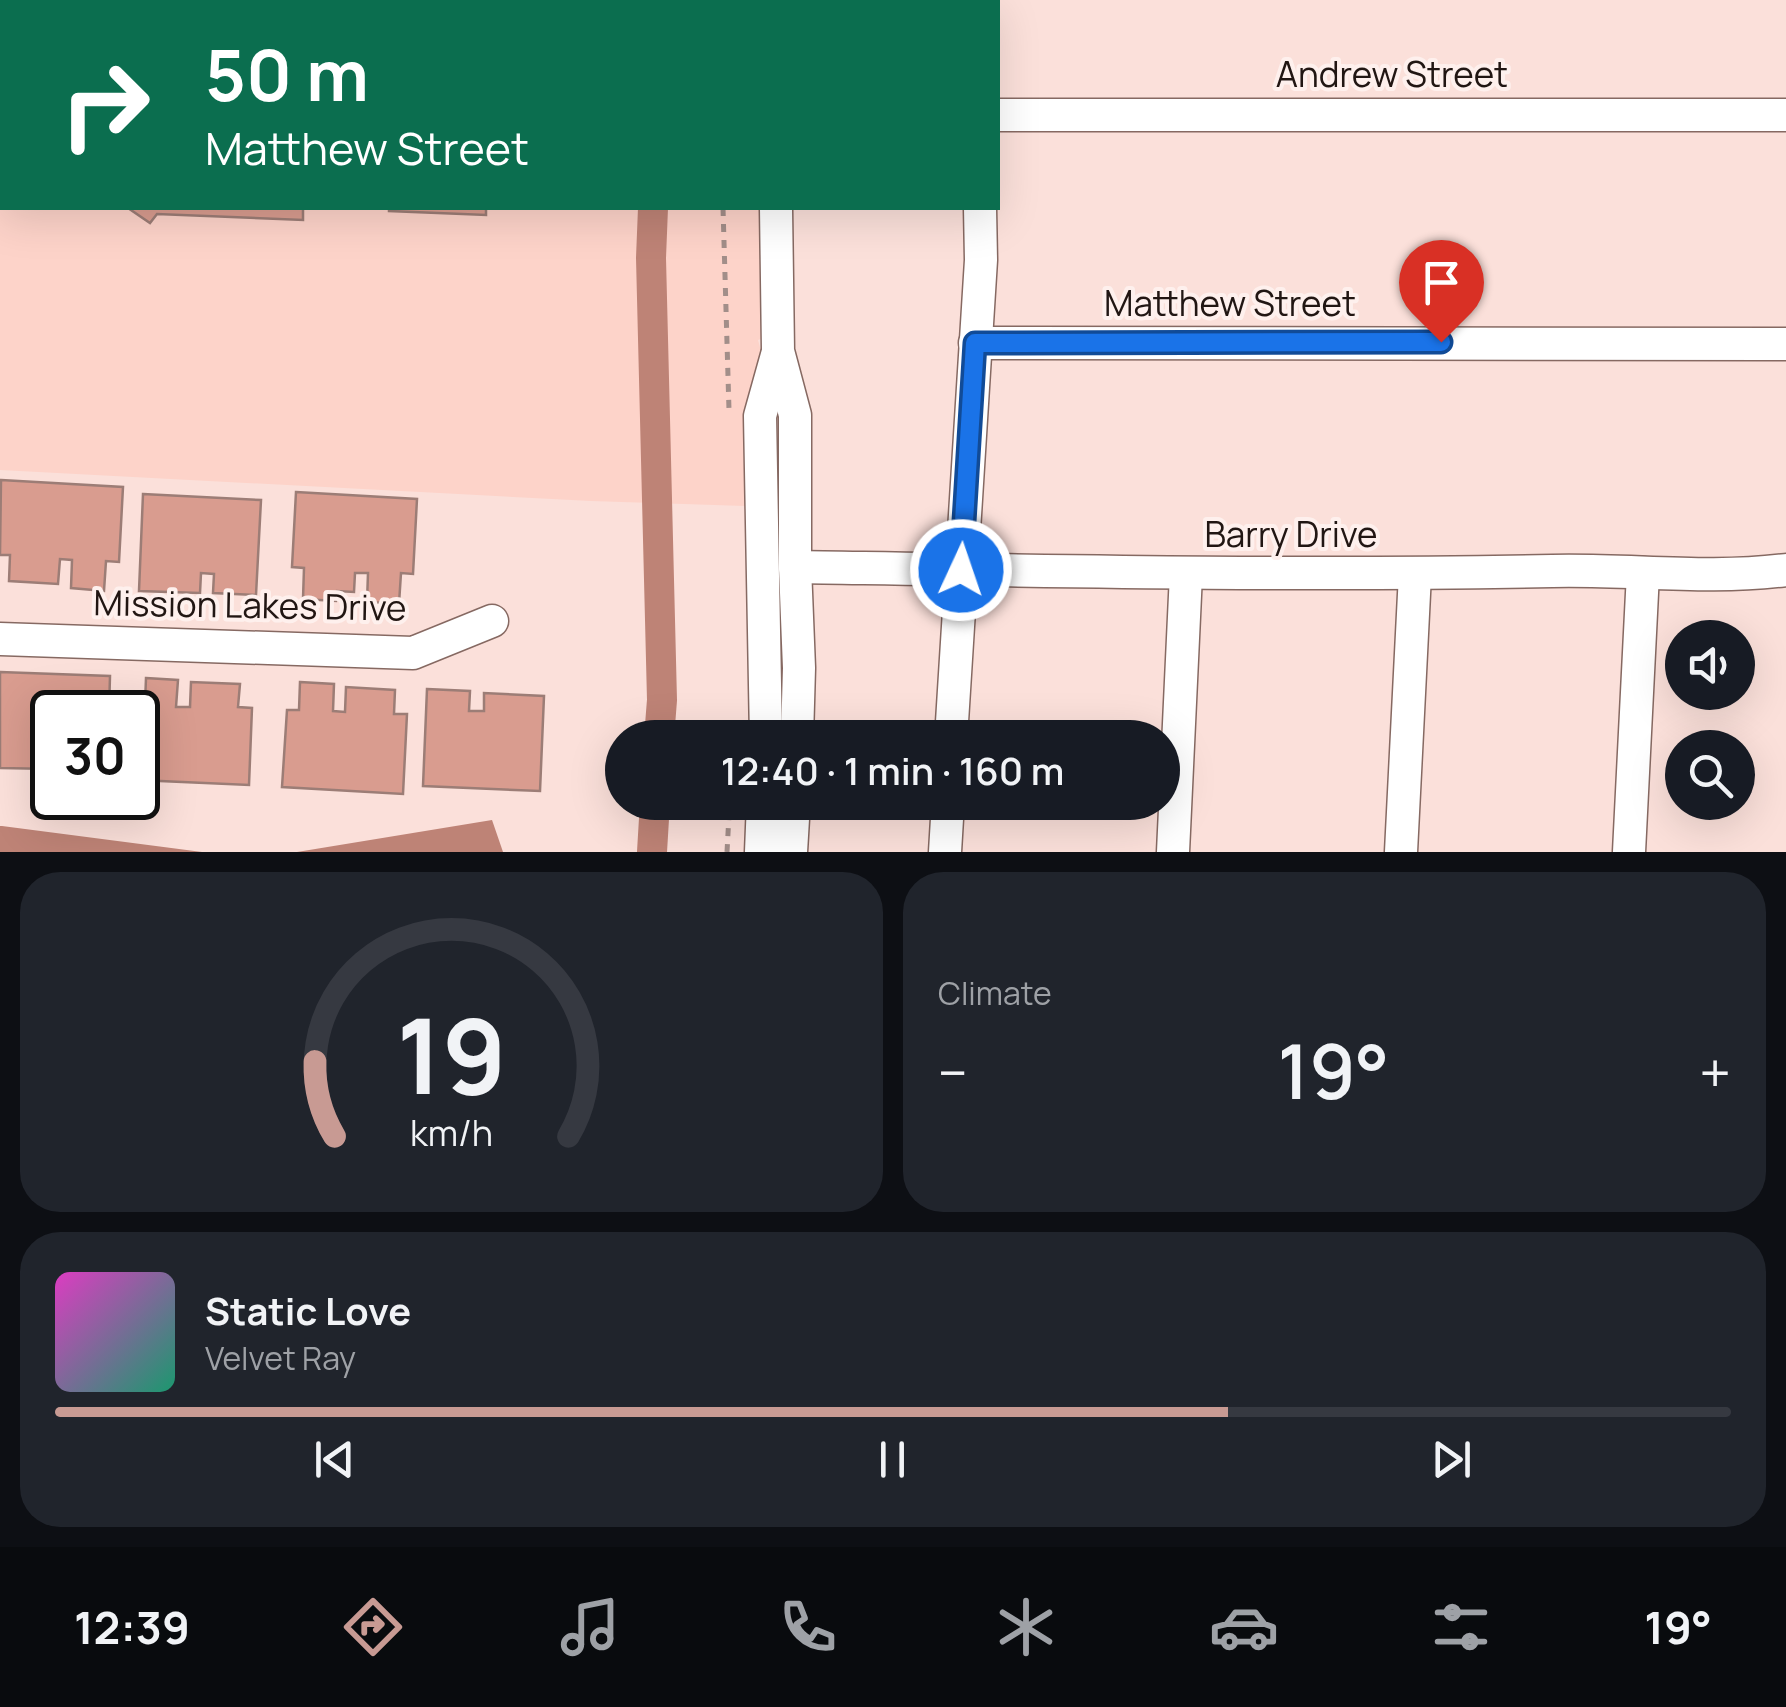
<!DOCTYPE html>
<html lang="en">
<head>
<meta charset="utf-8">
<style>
	body { margin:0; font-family:Manrope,sans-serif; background:#20242c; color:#f1f3f6; height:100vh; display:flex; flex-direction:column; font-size:38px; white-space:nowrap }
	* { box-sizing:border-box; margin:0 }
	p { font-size:32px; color:#9ea1a6 }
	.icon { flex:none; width:55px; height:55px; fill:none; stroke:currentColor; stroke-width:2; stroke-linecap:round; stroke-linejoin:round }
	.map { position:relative; height:852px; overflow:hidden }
	.details { display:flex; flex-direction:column; gap:20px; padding:20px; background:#0d0f14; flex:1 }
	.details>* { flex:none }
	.banner { position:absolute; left:0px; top:0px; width:1000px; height:210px; box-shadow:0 10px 40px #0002; background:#0b6e4f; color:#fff; overflow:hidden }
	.controls { position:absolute; left:1665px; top:620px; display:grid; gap:20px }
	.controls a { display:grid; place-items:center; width:90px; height:90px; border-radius:50%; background:#171b24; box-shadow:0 10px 40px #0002; font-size:50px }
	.speed { position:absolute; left:30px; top:690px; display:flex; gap:20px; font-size:50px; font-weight:700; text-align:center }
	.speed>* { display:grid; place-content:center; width:130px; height:130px; border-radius:50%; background:#171b24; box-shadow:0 10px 40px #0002; line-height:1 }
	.speed .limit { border:5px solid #111; border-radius:15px; background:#fff; color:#111 }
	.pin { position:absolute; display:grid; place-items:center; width:85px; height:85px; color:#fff; margin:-102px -42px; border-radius:50% 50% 50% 0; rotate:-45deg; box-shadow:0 0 10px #0007 }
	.pin .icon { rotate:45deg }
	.me { position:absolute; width:110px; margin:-55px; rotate:3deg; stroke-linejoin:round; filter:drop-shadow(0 0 8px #0008) }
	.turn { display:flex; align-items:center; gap:35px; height:210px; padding:0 40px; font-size:45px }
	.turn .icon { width:130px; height:130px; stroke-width:2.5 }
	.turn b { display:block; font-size:70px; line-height:85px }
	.big { font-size:75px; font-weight:600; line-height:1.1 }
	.details .tile { flex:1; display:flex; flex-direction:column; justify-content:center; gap:15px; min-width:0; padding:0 35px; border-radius:40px; background:#20242c }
	.details .dial { align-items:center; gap:0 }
	.dial svg { height:260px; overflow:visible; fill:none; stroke:#363941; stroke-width:7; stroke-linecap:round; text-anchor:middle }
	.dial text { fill:#f1f3f6; stroke:none }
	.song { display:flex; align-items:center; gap:30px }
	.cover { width:120px; height:120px; border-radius:15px; background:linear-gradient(135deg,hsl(310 70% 55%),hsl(160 70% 35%)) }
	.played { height:10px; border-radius:5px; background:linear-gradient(90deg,#c89a93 70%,#363941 70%) }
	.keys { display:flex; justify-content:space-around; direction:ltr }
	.heat { display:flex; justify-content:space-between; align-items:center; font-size:55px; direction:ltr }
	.details .tiles { flex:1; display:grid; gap:20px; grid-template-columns:1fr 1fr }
	.tile:last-child { grid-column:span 2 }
	.trip { position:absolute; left:605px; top:720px; width:575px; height:100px; border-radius:50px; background:#171b24; box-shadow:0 10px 40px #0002; font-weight:600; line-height:100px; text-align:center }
	.menu { display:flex; height:160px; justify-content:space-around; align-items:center; background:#090b0e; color:#9ea1a6 }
	.menu .icon { width:70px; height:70px }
	.menu .on { color:#c89a93 }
	.menu b { font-size:45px; color:#f1f3f6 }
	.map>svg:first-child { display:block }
	.built { fill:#fdd3c9 }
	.water { fill:#be8376 }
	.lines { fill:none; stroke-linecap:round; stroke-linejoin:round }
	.canal { stroke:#be8376; stroke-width:30 }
	.building { fill:#d99c8f; stroke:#9c7d76; stroke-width:2.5 }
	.street-casing { stroke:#866962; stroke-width:35 }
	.path { stroke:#a28e89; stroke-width:5; stroke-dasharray:8 8; stroke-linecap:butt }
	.street { stroke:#fff; stroke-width:32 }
	.route-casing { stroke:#114b97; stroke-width:25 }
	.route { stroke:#1a73e8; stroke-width:18 }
	.labels { text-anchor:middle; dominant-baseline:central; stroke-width:8; stroke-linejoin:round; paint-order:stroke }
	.street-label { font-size:35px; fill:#211613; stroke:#fef0ed }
</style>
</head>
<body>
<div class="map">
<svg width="1786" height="852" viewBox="0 0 1786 852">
	<rect width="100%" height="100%" fill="#fbe0da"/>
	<!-- built -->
	<path class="built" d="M0,0H761L2,2V208H760L761,339L758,340L761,351L743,416L745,506L591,501L0,470Z"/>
	<!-- water -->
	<g class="water">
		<path d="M492,820L503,852H297Z"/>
		<path d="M0,826H2L202,852H0Z"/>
	</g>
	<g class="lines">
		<!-- canal -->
		<g class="canal">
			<path d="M660,2V0"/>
			<path d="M653,208L651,258L662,700L659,738"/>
			<path d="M652,852L655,802"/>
		</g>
	</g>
	<!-- building -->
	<g class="building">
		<path d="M0,0L74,2H2V117Z"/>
		<path d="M286,0H495L286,2Z"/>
		<path d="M128,208H303V220L157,214L150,223Z"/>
		<path d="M389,208H486V215L389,211Z"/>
		<path d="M1,480L123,487L119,562L106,561L104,591L71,588L72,560L60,559L58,584L9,581L10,555H0Z"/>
		<path d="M296,492L417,499L413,574L401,573L399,604L367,602L368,573H355L354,592L337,591L336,601L303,599L304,568L292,567Z"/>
		<path d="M143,494L261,500L256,595L213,593L214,574L201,573L200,593L139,591Z"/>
		<path d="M0,672L110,676L109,712H52V769L0,768Z"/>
		<path d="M146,678L178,680L176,707H190L191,682L240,684L238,707L252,708L249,785L138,780V712H132L133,703L145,704Z"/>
		<path d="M300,682L334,684L333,711L345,712L346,687L395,690L394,714H407L403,794L282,787L287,710H299Z"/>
		<path d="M427,689L470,691L469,711H484V693L544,696L540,791L423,786Z"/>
	</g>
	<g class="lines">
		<defs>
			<g id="street">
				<path d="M963,0V2"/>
				<path d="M777,2V0"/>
				<path d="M998,115H1786"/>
				<path d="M776,208L778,351L795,415V567L799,668L797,738"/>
				<path d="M975,343L1786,344"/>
				<path d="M795,567C1047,571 1299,576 1552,571C1630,569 1708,580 1786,570"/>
				<path d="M0,639L413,653L492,621"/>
				<path d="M766,738L760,416L777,355"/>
				<path d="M951,738L981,260L980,208"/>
				<path d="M761,852L763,802"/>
				<path d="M791,852L794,802"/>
				<path d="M945,852L948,802"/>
				<path d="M1173,852L1186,574"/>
				<path d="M1401,852L1415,574"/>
				<path d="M1629,852L1643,573"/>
			</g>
		</defs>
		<!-- street casing -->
		<use href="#street" class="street-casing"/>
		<!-- path -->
		<g class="path">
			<path d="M721,2V0"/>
			<path d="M723,208L729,410"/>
			<path d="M727,852L729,815"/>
		</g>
		<!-- street -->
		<use href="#street" class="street"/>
	</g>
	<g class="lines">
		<defs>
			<path id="route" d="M961,570L975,343L1441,342"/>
		</defs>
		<!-- route casing -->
		<use href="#route" class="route-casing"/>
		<!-- route -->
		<use href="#route" class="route"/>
	</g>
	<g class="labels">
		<!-- street labels -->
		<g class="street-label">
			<text x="1392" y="74">Andrew Street</text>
			<text x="1230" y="303">Matthew Street</text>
			<text x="1291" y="534">Barry Drive</text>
			<text transform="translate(250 605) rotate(1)">Mission Lakes Drive</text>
		</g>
	</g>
</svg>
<div class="controls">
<a><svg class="icon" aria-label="sound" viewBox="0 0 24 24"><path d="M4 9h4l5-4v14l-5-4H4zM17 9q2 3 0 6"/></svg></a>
<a><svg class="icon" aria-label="search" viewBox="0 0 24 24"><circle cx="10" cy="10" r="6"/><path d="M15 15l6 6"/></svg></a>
</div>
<div class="speed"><div class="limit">30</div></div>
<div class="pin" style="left:1441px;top:342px;background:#d93025"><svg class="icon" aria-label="arrive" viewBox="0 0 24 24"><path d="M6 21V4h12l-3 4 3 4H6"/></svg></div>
<svg class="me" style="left:961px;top:570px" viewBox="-20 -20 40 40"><circle r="17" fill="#1a73e8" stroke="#fff" stroke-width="3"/><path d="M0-11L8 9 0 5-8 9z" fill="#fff"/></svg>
<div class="trip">12:40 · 1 min · 160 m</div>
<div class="banner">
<div class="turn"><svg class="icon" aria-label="right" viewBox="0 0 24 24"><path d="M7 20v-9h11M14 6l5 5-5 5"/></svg><div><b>50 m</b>Matthew Street</div></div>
</div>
</div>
<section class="details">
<div class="tiles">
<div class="tile dial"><svg viewBox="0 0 100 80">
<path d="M14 69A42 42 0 1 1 86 69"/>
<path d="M14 69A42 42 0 0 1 8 46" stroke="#c89a93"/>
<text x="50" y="56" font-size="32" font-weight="700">19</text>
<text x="50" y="72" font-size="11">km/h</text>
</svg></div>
<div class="tile"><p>Climate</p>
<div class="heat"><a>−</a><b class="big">19°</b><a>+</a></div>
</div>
<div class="tile">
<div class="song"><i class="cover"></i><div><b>Static Love</b><p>Velvet Ray</p></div></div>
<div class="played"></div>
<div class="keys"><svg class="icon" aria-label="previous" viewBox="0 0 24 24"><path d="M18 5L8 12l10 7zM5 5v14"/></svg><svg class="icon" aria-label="pause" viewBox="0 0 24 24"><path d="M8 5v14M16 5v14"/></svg><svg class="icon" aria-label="next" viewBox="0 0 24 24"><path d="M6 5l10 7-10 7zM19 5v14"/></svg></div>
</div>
</div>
</section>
<nav class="menu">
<b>12:39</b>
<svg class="icon on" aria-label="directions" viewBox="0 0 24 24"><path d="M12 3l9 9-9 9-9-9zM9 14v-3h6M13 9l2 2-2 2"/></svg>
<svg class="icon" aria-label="music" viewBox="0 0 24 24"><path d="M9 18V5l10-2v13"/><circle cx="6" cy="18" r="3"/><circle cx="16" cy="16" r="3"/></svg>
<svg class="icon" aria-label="phone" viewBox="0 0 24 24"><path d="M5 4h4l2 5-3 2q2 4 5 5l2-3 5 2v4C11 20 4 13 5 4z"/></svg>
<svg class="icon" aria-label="climate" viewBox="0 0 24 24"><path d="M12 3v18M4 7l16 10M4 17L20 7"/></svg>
<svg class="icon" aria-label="car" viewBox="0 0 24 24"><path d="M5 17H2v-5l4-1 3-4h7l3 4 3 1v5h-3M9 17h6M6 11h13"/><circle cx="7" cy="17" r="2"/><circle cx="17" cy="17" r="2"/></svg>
<svg class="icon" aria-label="filters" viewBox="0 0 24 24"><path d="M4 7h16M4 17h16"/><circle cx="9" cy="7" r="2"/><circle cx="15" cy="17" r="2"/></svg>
<b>19°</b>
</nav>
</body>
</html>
